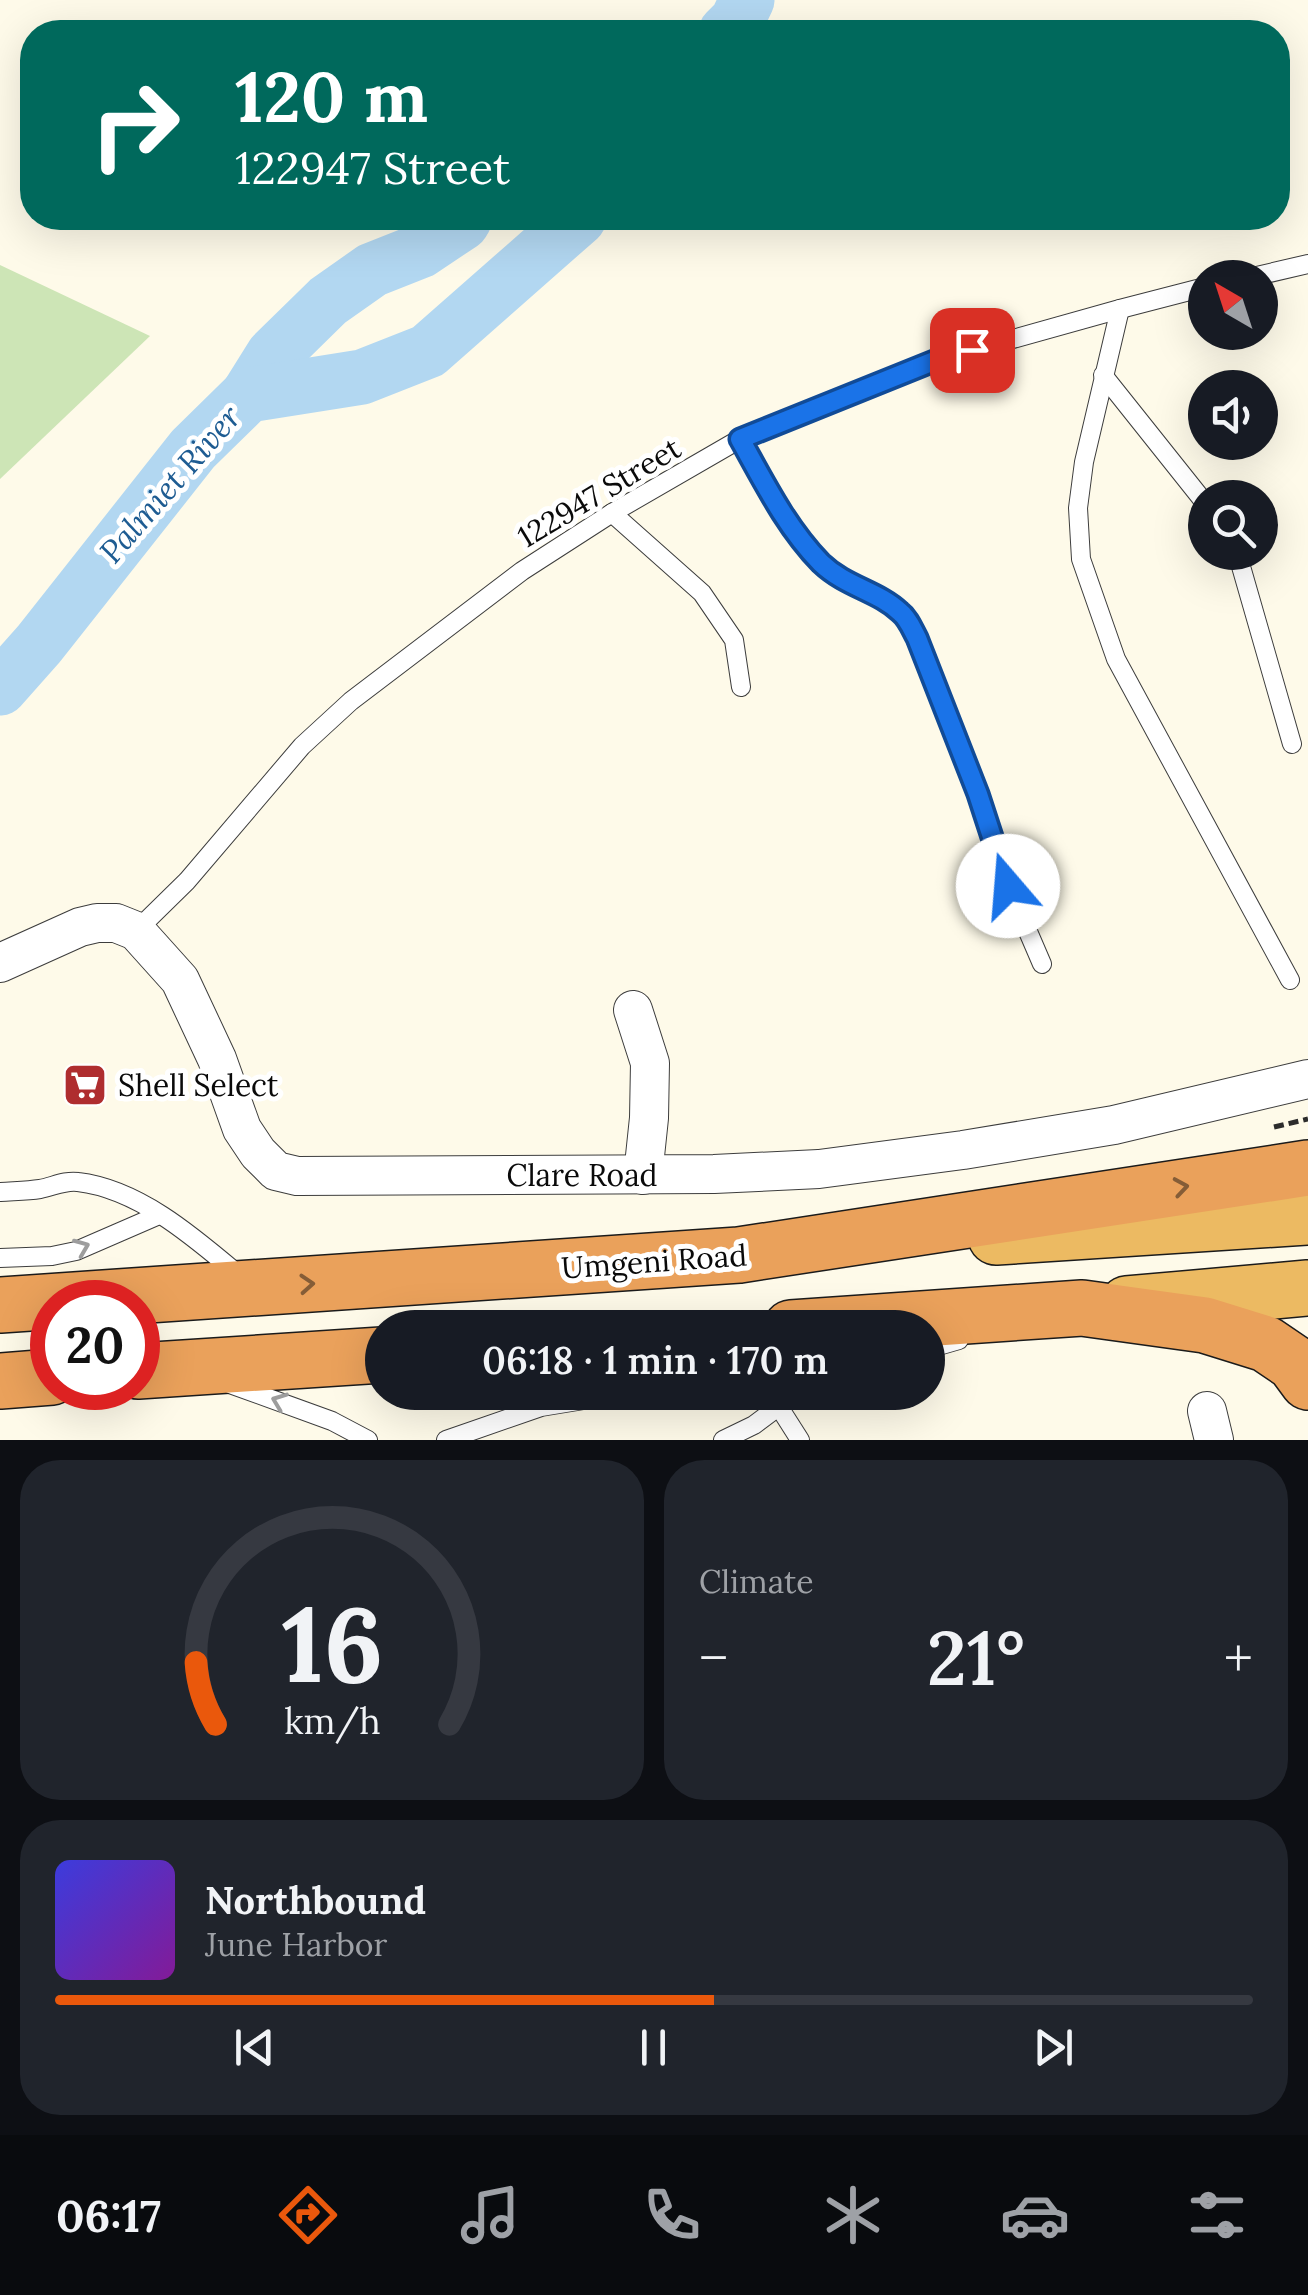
<!DOCTYPE html>
<html lang="en">
<head>
<meta charset="utf-8">
<style>
	body { margin:0; font-family:Lora,serif; background:#20242c; color:#f1f3f6; height:100vh; display:flex; flex-direction:column; font-size:38px; white-space:nowrap }
	* { box-sizing:border-box; margin:0 }
	p { font-size:32px; color:#9ea1a6 }
	.icon { flex:none; width:55px; height:55px; fill:none; stroke:currentColor; stroke-width:2; stroke-linecap:round; stroke-linejoin:round }
	.map { position:relative; height:1440px; overflow:hidden }
	.drawer { display:flex; flex-direction:column; gap:20px; padding:20px; background:#0d0f14; flex:1 }
	.drawer>* { flex:none }
	.top-card { position:absolute; left:20px; top:20px; width:1270px; height:210px; border-radius:40px; box-shadow:0 10px 40px #0002; background:#00695c; color:#fff; overflow:hidden }
	.needle { width:65px; rotate:321deg }
	.fabs { position:absolute; left:1188px; top:260px; display:grid; gap:20px }
	.fabs a { display:grid; place-items:center; width:90px; height:90px; border-radius:50%; background:#171b24; box-shadow:0 10px 40px #0002; font-size:50px }
	.speed { position:absolute; left:30px; top:1280px; display:flex; gap:20px; font-size:50px; font-weight:700; text-align:center }
	.speed>* { display:grid; place-content:center; width:130px; height:130px; border-radius:50%; background:#171b24; box-shadow:0 10px 40px #0002; line-height:1 }
	.speed .limit { border:15px solid #d22; background:#fff; color:#111 }
	.pin { position:absolute; display:grid; place-items:center; width:85px; height:85px; color:#fff; margin:-42px; border-radius:20px; box-shadow:0 5px 15px #0006 }
	.me { position:absolute; width:110px; margin:-55px; rotate:342deg; stroke-linejoin:round; filter:drop-shadow(0 0 8px #0008) }
	.turn { display:flex; align-items:center; gap:35px; height:210px; padding:0 50px; font-size:45px }
	.turn .icon { width:130px; height:130px; stroke-width:2.5 }
	.turn b { display:block; font-size:70px; line-height:85px }
	.big { font-size:75px; font-weight:600; line-height:1.1 }
	.drawer .card { flex:1; display:flex; flex-direction:column; justify-content:center; gap:15px; min-width:0; padding:0 35px; border-radius:40px; background:#20242c }
	.drawer .dial { align-items:center; gap:0 }
	.dial svg { height:260px; overflow:visible; fill:none; stroke:#363941; stroke-width:7; stroke-linecap:round; text-anchor:middle }
	.dial text { fill:#f1f3f6; stroke:none }
	.song { display:flex; align-items:center; gap:30px }
	.cover { width:120px; height:120px; border-radius:15px; background:linear-gradient(135deg,hsl(240 70% 55%),hsl(290 70% 35%)) }
	.played { height:10px; border-radius:5px; background:linear-gradient(90deg,#ea580c 55%,#363941 55%) }
	.keys { display:flex; justify-content:space-around; direction:ltr }
	.heat { display:flex; justify-content:space-between; align-items:center; font-size:55px; direction:ltr }
	.drawer .tiles { flex:1; display:grid; gap:20px; grid-template-columns:1fr 1fr }
	.card:last-child { grid-column:span 2 }
	.trip { position:absolute; left:365px; top:1310px; width:580px; height:100px; border-radius:50px; background:#171b24; box-shadow:0 10px 40px #0002; font-weight:600; line-height:100px; text-align:center }
	.tabs { display:flex; height:160px; justify-content:space-around; align-items:center; background:#090b0e; color:#9ea1a6 }
	.tabs .icon { width:70px; height:70px }
	.tabs .on { color:#ea580c }
	.tabs b { font-size:45px; color:#f1f3f6 }
	.map>svg:first-child { display:block }
	.green { fill:#cde5b6 }
	.lines { fill:none; stroke-linecap:round; stroke-linejoin:round }
	.river { stroke:#b2d7f1; stroke-width:55 }
	.service-casing { stroke:#3d3d3d; stroke-width:20 }
	.minor-casing { stroke:#3d3d3d; stroke-width:40 }
	.trunk-casing { stroke:#1b1b1b; stroke-width:58 }
	.motorway-casing { stroke:#1b1b1b; stroke-width:58 }
	.path { stroke:#2c2c2c; stroke-width:5; stroke-dasharray:10 5; stroke-linecap:butt }
	.service { stroke:#fff; stroke-width:18 }
	.minor { stroke:#fff; stroke-width:38 }
	.trunk { stroke:#ecba62; stroke-width:55 }
	.motorway { stroke:#eaa15b; stroke-width:55 }
	.oneway { stroke:#855d37 }
	.oneway2 { stroke:#9d9d9d }
	.route-casing { stroke:#114b97; stroke-width:25 }
	.route { stroke:#1a73e8; stroke-width:18 }
	.labels { text-anchor:middle; dominant-baseline:central; stroke-width:10; stroke-linejoin:round; paint-order:stroke }
	.street-label { font-size:30px; fill:#0a0a0a; stroke:#fff }
	.poi-label { font-size:30px; fill:#0a0a0a; stroke:#fff; text-anchor:start }
	.water-label { font-size:32px; font-style:italic; fill:#1e5c92; stroke:#fff }
</style>
</head>
<body>
<div class="map">
<svg width="1308" height="1440" viewBox="0 0 1308 1440">
	<rect width="100%" height="100%" fill="#fefae9"/>
	<!-- green -->
	<path class="green" d="M0,265L150,336L0,479Z"/>
	<g class="lines">
		<!-- river -->
		<g class="river">
			<path d="M726,32L737,21L747,0"/>
			<path d="M248,395L273,355L328,301L372,270L420,251L462,223L465,218"/>
			<path d="M0,688L39,644L193,449L248,395L362,377L428,351L579,218"/>
		</g>
		<defs>
			<g id="service">
				<path d="M1248,278L1308,264"/>
				<path d="M1120,309L1084,462L1078,508L1081,559L1116,659L1290,980"/>
				<path d="M1103,375L1205,503"/>
				<path d="M740,439C764,482 786,527 821,563C846,587 878,591 900,612C908,619 912,629 917,638L978,794L1008,885L1042,964"/>
				<path d="M612,513L702,593L734,640L741,687"/>
				<path d="M1235,552L1240,563L1292,744"/>
				<path d="M136,931L187,881L302,746L351,701L522,571L612,513L740,439L934,361L1120,309L1205,287"/>
				<path d="M0,1192C13,1191 27,1191 40,1189C52,1187 65,1180 78,1182C139,1189 195,1238 240,1276"/>
				<path d="M0,1258L52,1256L76,1251L159,1215"/>
				<path d="M928,1349L959,1340"/>
				<path d="M230,1384L332,1421L368,1440"/>
				<path d="M779,1407L800,1440"/>
				<path d="M446,1440L541,1407L602,1397L658,1392"/>
				<path d="M723,1440L754,1425L798,1392"/>
			</g>
			<g id="minor">
				<path d="M0,963L80,927L97,923H116L136,931L180,980L217,1059L242,1129L258,1153L276,1171L297,1176L714,1174L819,1169L963,1150L1114,1125L1308,1079"/>
				<path d="M633,1010L650,1063L649,1118L643,1175"/>
				<path d="M1207,1411L1214,1440"/>
			</g>
			<g id="trunk">
				<path d="M996,1237L1308,1217"/>
				<path d="M1127,1304L1308,1288"/>
			</g>
			<g id="motorway">
				<path d="M0,1305L739,1255L1308,1168"/>
				<path d="M791,1328L1082,1308L1205,1325L1266,1344L1294,1363L1308,1382"/>
				<path d="M138,1371L382,1355"/>
				<path d="M0,1381L52,1377"/>
			</g>
		</defs>
		<!-- service casing -->
		<use href="#service" class="service-casing"/>
		<!-- minor casing -->
		<use href="#minor" class="minor-casing"/>
		<!-- trunk casing -->
		<use href="#trunk" class="trunk-casing"/>
		<!-- motorway casing -->
		<use href="#motorway" class="motorway-casing"/>
		<!-- path -->
		<path class="path" d="M1274,1127L1308,1119"/>
		<!-- service -->
		<use href="#service" class="service"/>
		<!-- minor -->
		<use href="#minor" class="minor"/>
		<!-- trunk -->
		<use href="#trunk" class="trunk"/>
		<!-- motorway -->
		<use href="#motorway" class="motorway"/>
	</g>
	<!-- one-way arrows -->
	<defs><path id="oneway-chevron" d="M-2-3.5L2.5 0L-2 3.5" fill="none" stroke-width="1.6" stroke-linecap="round" stroke-linejoin="round" transform="scale(2.5)"/></defs>
	<g class="oneway">
		<use href="#oneway-chevron" transform="translate(1181 1187) rotate(-9)"/>
		<use href="#oneway-chevron" transform="translate(307 1284) rotate(-4)"/>
	</g>
	<g class="oneway2">
		<use href="#oneway-chevron" transform="translate(82 1247) rotate(-22)"/>
		<use href="#oneway-chevron" transform="translate(279 1401) rotate(-159)"/>
	</g>
	<g class="lines">
		<defs>
			<path id="route" d="M972,350L934,361L740,439C764,482 786,527 821,563C846,587 878,591 900,612C908,618 912,629 917,638L978,794L1008,886"/>
		</defs>
		<!-- route casing -->
		<use href="#route" class="route-casing"/>
		<!-- route -->
		<use href="#route" class="route"/>
	</g>
	<!-- icons -->
	<defs>
		<symbol id="supermarket-square" viewBox="-11 -11 22 22"><rect x="-9" y="-9" width="18" height="18" rx="4" fill="#af2d2f" stroke="#fff"/><path d="M-6-5.5h2.5l.6 2H6L4.5 2H-2.5L-4.4-4H-6ZM-1.5 3.2a1.3 1.3 0 1 0 .1 0ZM3 3.2a1.3 1.3 0 1 0 .1 0Z" fill="#fff"/></symbol>
	</defs>
	<g fill-rule="evenodd">
		<use href="#supermarket-square" x="60" y="1060" width="50" height="50"/>
	</g>
	<g class="labels">
		<!-- street labels -->
		<g class="street-label">
			<text transform="translate(599 492) rotate(-31)">122947 Street</text>
			<text x="582" y="1175">Clare Road</text>
			<text transform="translate(654 1261) rotate(-4)">Umgeni Road</text>
		</g>
		<!-- poi labels -->
		<g class="poi-label">
			<text x="118" y="1085">Shell Select</text>
		</g>
		<!-- water labels -->
		<g class="water-label">
			<text transform="translate(170 484) rotate(-49)">Palmiet River</text>
		</g>
	</g>
</svg>
<div class="fabs">
<a><svg class="needle" viewBox="-14 -14 28 28"><path d="M0-13l5 13h-10z" fill="#e53935"/><path d="M0 13l5-13h-10z" fill="#9ea1a6"/></svg></a>
<a><svg class="icon" aria-label="sound" viewBox="0 0 24 24"><path d="M4 9h4l5-4v14l-5-4H4zM17 9q2 3 0 6"/></svg></a>
<a><svg class="icon" aria-label="search" viewBox="0 0 24 24"><circle cx="10" cy="10" r="6"/><path d="M15 15l6 6"/></svg></a>
</div>
<div class="speed"><div class="limit">20</div></div>
<div class="pin" style="left:972px;top:350px;background:#d93025"><svg class="icon" aria-label="arrive" viewBox="0 0 24 24"><path d="M6 21V4h12l-3 4 3 4H6"/></svg></div>
<svg class="me" style="left:1008px;top:886px" viewBox="-20 -20 40 40"><circle r="19" fill="#fff"/><path d="M0-13L10 11 0 6-10 11z" fill="#1a73e8"/></svg>
<div class="trip">06:18 · 1 min · 170 m</div>
<div class="top-card">
<div class="turn"><svg class="icon" aria-label="right" viewBox="0 0 24 24"><path d="M7 20v-9h11M14 6l5 5-5 5"/></svg><div><b>120 m</b>122947 Street</div></div>
</div>
</div>
<section class="drawer">
<div class="tiles">
<div class="card dial"><svg viewBox="0 0 100 80">
<path d="M14 69A42 42 0 1 1 86 69"/>
<path d="M14 69A42 42 0 0 1 8 50" stroke="#ea580c"/>
<text x="50" y="56" font-size="32" font-weight="700">16</text>
<text x="50" y="72" font-size="11">km/h</text>
</svg></div>
<div class="card"><p>Climate</p>
<div class="heat"><a>−</a><b class="big">21°</b><a>+</a></div>
</div>
<div class="card">
<div class="song"><i class="cover"></i><div><b>Northbound</b><p>June Harbor</p></div></div>
<div class="played"></div>
<div class="keys"><svg class="icon" aria-label="previous" viewBox="0 0 24 24"><path d="M18 5L8 12l10 7zM5 5v14"/></svg><svg class="icon" aria-label="pause" viewBox="0 0 24 24"><path d="M8 5v14M16 5v14"/></svg><svg class="icon" aria-label="next" viewBox="0 0 24 24"><path d="M6 5l10 7-10 7zM19 5v14"/></svg></div>
</div>
</div>
</section>
<nav class="tabs">
<b>06:17</b>
<svg class="icon on" aria-label="directions" viewBox="0 0 24 24"><path d="M12 3l9 9-9 9-9-9zM9 14v-3h6M13 9l2 2-2 2"/></svg>
<svg class="icon" aria-label="music" viewBox="0 0 24 24"><path d="M9 18V5l10-2v13"/><circle cx="6" cy="18" r="3"/><circle cx="16" cy="16" r="3"/></svg>
<svg class="icon" aria-label="phone" viewBox="0 0 24 24"><path d="M5 4h4l2 5-3 2q2 4 5 5l2-3 5 2v4C11 20 4 13 5 4z"/></svg>
<svg class="icon" aria-label="climate" viewBox="0 0 24 24"><path d="M12 3v18M4 7l16 10M4 17L20 7"/></svg>
<svg class="icon" aria-label="car" viewBox="0 0 24 24"><path d="M5 17H2v-5l4-1 3-4h7l3 4 3 1v5h-3M9 17h6M6 11h13"/><circle cx="7" cy="17" r="2"/><circle cx="17" cy="17" r="2"/></svg>
<svg class="icon" aria-label="filters" viewBox="0 0 24 24"><path d="M4 7h16M4 17h16"/><circle cx="9" cy="7" r="2"/><circle cx="15" cy="17" r="2"/></svg>
</nav>
</body>
</html>
